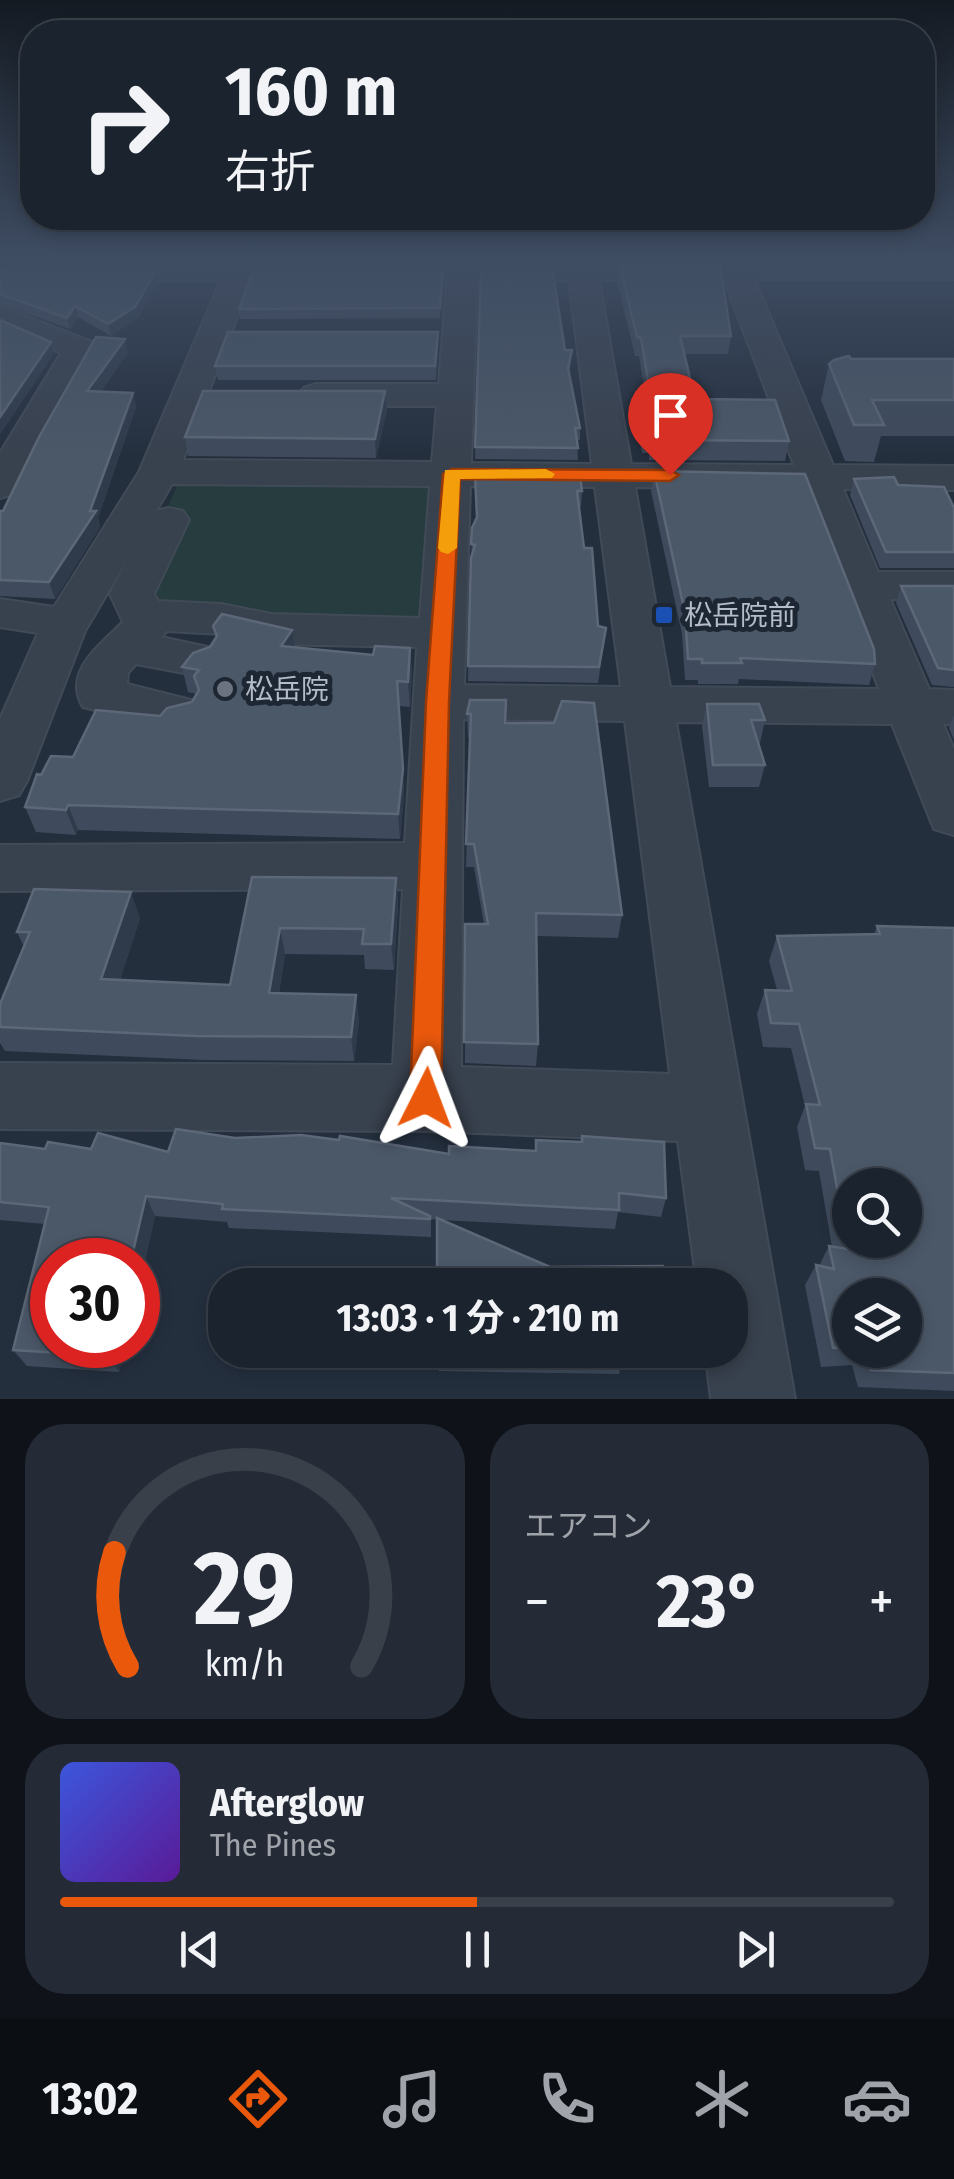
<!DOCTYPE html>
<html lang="ja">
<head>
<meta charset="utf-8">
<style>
	body { margin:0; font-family:"Fira Sans Condensed","Noto Sans JP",sans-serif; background:#242b36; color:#f1f3f6; height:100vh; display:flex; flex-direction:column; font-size:38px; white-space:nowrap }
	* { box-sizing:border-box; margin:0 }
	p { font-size:32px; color:#a0a4aa }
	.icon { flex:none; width:55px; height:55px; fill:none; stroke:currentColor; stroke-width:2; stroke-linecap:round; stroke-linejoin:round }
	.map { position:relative; height:1399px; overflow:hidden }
	.details { display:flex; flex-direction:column; gap:25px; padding:25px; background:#0f1319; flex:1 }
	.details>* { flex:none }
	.top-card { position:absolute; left:20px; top:20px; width:915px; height:210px; border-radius:40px; box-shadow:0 5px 15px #0003,0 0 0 2px #39404a; background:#1b232e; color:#f1f3f6; overflow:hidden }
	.controls { position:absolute; left:832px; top:1168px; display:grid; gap:20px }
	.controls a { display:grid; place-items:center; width:90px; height:90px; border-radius:50%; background:#1b232e; box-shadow:0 5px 15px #0003,0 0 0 2px #39404a; font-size:50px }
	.speed { position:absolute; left:30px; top:1238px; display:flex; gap:20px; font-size:50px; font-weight:700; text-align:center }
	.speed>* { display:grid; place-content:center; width:130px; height:130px; border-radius:50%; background:#1b232e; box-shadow:0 5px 15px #0003,0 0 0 2px #39404a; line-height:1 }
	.speed .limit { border:15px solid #d22; background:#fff; color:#111 }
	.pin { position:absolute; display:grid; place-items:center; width:85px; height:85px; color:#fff; margin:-102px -42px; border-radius:50% 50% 50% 0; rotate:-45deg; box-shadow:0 0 10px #0007 }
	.pin .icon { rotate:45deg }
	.me { position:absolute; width:110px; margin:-55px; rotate:3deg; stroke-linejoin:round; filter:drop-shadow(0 0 8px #0008) }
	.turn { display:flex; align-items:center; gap:35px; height:210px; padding:0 40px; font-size:45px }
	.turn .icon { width:130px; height:130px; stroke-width:2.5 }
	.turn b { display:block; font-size:70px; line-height:85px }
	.big { font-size:75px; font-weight:700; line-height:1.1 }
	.details .card { flex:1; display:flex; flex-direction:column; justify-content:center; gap:15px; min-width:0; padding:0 35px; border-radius:40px; background:#242b36 }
	.details .dial { align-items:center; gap:0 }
	.dial svg { height:260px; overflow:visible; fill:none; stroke:#39404a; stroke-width:7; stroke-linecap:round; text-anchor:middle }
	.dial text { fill:#f1f3f6; stroke:none }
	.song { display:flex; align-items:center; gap:30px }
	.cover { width:120px; height:120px; border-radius:15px; background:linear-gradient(135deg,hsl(230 70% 55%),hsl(270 70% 35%)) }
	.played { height:10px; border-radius:5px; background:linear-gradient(90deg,#ea580c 50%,#39404a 50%) }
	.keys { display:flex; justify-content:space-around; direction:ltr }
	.heat { display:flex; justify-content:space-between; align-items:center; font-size:55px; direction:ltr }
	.details .tiles { flex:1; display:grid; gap:25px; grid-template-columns:1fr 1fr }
	.card:last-child { grid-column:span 2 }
	.trip { position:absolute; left:208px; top:1268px; width:540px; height:100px; border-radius:40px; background:#1b232e; box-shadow:0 5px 15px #0003,0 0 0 2px #39404a; font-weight:700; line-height:100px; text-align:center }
	.menu { display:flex; height:160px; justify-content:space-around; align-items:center; background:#0b0e12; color:#a0a4aa }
	.menu .icon { width:70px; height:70px }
	.menu .active { color:#ea580c }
	.menu b { font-size:45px; color:#f1f3f6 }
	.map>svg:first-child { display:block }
	.green { fill:#263c3f }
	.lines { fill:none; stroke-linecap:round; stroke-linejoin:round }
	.minor-casing { stroke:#414a57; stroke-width:4 }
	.minor { fill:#38414e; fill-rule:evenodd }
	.wall { fill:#3f4b5c; fill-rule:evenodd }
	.shaded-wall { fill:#2f3b4b }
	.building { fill:#4b5868; stroke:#5c6777; stroke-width:2.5; fill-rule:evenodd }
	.route { fill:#ea580c; stroke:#983908; stroke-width:2.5 }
	.slow { fill:#f59e0b }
	.transit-dot { fill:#1a4fb4; stroke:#1d2633; stroke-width:4 }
	.worship-dot { fill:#6b7280; stroke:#1d2633; stroke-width:4 }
	.labels { text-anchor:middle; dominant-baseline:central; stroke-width:10; stroke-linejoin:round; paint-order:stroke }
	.poi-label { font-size:28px; fill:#b4bcc9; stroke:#1d2633; text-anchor:start }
</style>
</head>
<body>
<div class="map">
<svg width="954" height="1399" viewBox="0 0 954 1399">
	<rect width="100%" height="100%" fill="#242f3e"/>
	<!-- green -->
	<path class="green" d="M178,484L436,486L424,621L146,612L165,513Z"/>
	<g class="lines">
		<defs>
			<g id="minor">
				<path d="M449,260L954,261V279H754L833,465L954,466V490L843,489L878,572H954V600L890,599L929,689L954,690V724H943L954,749V835L934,829L892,724L676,722L795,1399H711L705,1350H730V1285H697L678,1141L426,1131L0,1129V1063L393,1065L403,889L0,891V845L405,843L417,647L271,644L221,634L167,631L161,637L212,648L219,659L212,670L195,675L136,664L128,673L127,684L195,701L202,713L195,725L177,730L83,707C62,672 100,645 123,622L110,594L127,560L85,631L27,781L19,795L0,801V719L38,633L0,627V599L54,607L139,472L221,280L19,281L9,278L4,272L9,266L19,263ZM724,279L794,465L631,464L599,280ZM251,280H447L439,384H316L304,388L298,395L304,402L316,406H437L432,462L183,460ZM477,280H569L592,464L471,463ZM172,484L430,486L420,618L271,614L221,604L158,601L154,594L189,520L183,511L168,508L156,511ZM470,486L595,487L621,687L464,685ZM635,487L803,489L879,689L670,687ZM463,719L625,721L670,1074L461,1067Z"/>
				<path d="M0,306L92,342L97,349L20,486L14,494L0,498V453L61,353L0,326Z"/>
			</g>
		</defs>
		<!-- minor casing -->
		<use href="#minor" class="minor-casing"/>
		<!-- minor -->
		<use href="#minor" class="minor"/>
	</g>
	<!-- wall -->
	<g class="wall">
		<path d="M0,260H16L6,264L2,269L16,274L157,284L138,318L111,336L78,317L70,329L0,304Z"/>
		<path d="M620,266L731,336L728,354H684L695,399L789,441L785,461L649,460V453H642L635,418L637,398L646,399L639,356H635L618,284Z"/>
		<path d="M481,273L565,350L571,362L569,373L580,428V440H577L578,460L475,459Z"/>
		<path d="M443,274L440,318L240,319L239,309Z"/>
		<path d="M438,346L436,380H218L215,366Z"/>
		<path d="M128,353L101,391L133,393L136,407L98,518L100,527L55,599L0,596V511H3Z"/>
		<path d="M851,359H954V436H881L874,462L845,461L821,400L829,364Z"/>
		<path d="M387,410L376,458L188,456L185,437Z"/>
		<path d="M654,471L875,664L869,685L739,679L738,684H698V680H685L682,634L651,491Z"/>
		<path d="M475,475L582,491L581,506H579L584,548L598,626L604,643L598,683L468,681L472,528L476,519Z"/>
		<path d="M854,479L898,485L954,508V568H880L850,495Z"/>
		<path d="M901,586H954V687L932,685L896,603Z"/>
		<path d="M213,626L292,630L295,647L373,655L410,648L412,673L410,707L399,706L404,794L400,839L78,830L76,835L36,832L25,807L41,775L73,757L192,702L197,694L188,692L182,667L210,647L216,638Z"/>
		<path d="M707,704L765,720L760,743H758L765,765L759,787H709L702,726Z"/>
		<path d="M467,714L505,723L622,915L618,938L537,936L538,1044L536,1066L465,1063V924H484L474,867H466L470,737H468Z"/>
		<path d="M954,715V740L949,728Z"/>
		<path d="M252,877L396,878L398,904L394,970L365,969L364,955L285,954L279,993L359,1020L354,1061L204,1060L5,1051L0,1043V1004L24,947L17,932L140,918L120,980L230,985Z"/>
		<path d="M877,926L954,928V1391L858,1387L852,1365L821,1367L805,1285L816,1265L819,1266L829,1246L832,1247L819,1171L805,1170L797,1127L805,1106L791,1048L763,1047L757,1014L765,990H777L769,961L777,936L874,934ZM850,1295L905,1350H850Z"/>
		<path d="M235,1138L666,1198L661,1217L618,1212L615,1229L440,1220L437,1285V1220L431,1219V1237L229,1228L227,1222L155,1216L138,1291V1260L52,1345H125L119,1372L27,1366L13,1350L45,1224L0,1220V1143L45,1149L168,1152Z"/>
		<path d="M438,1355L623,1358L619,1374L439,1371Z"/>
	</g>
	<!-- shaded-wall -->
	<g class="shaded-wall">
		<path d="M0,260H16L6,264L0,272Z"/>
		<path d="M155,273L157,284L138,318L111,336L108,324Z"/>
		<path d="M75,306L78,317L70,329L67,318Z"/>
		<path d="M125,339L128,353L91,406L87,391Z"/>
		<path d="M51,342L54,354L0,435V417Z"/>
		<path d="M385,391L387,410L376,458L375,439Z"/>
		<path d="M133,393L136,407L98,518L100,527L55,599L49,582L90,511Z"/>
		<path d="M292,630L296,655L281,646Z"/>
		<path d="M410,648L412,673L410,707L408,682Z"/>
		<path d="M397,681L404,794L400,839L398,814Z"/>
		<path d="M68,805L78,830L76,835L66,810Z"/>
		<path d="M396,878L398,904L394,970L391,944Z"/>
		<path d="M131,892L140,918L112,1004L101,979Z"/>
		<path d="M280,928L285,954L275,1018L269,993Z"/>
		<path d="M356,995L359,1020L354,1061L351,1037Z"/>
		<path d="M146,1196L155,1216L138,1291V1260H131Z"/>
		<path d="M111,1345H125L119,1372L108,1356Z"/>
	</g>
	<!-- building -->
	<g class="building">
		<path d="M0,265L3,270L16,274L155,273L135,307L108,324L75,306L67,318L0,294Z"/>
		<path d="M720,265L731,336H680L695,399L775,400L789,441L652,440L651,433H644L637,398L651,399L641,338L637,337L620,266Z"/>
		<path d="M481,273H553L565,350H572L568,368L580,428H575L578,448L475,447Z"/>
		<path d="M252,274H443L440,308L239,309Z"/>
		<path d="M0,320L51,342L0,417Z"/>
		<path d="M228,332H438L435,366H215Z"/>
		<path d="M96,337L125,339L87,391L133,393L90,511H96L49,582L0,580V511H3L39,437Z"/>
		<path d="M849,356L851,359H954V400H872L884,425H854L829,364L834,360Z"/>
		<path d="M203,391H385L375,439L185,437Z"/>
		<path d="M654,471L805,474L874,649L875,664L740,658L742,663H702V659H688L685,613Z"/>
		<path d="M475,475L580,476L582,491H577L584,548H592L598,626L606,628L599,667L468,666L471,558L475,545L471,544L472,528L477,517Z"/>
		<path d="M894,477L898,485L944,487L954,508V552H886L854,479Z"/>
		<path d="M901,586H954V670L938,668Z"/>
		<path d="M222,614L292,630L281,646L373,655L375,646L410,648L408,682L397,681L403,769L398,814L68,805L66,810L25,807L37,774L41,775L51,756L73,757L96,710L160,716L167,708L192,702L199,690L194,676L199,670L182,667L193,653L210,647L217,636L213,626Z"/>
		<path d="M470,700H506L505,723H554L562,701L594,703L622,915L536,913L538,1044L464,1042L465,924H488L474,844H466L471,714H467Z"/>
		<path d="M707,704H759L765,720H751L765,765H713Z"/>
		<path d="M252,877L396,878L391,944H362L364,929L280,928L269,993L356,995L351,1037L196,1036L0,1027V1004L30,932H17L34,889L131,892L101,979L230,985Z"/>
		<path d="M877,926L954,928V1373L871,1370L866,1350H905V1295H850V1347L833,1348L816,1265L834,1269L829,1246L848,1249L830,1149L815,1148L806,1104L820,1105L799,1024L771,1023L765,990L792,991L777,936L880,934ZM850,1185H905V1240H850Z"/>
		<path d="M176,1129L235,1138L301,1135L339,1140L340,1136L449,1154V1146L536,1151V1140L582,1142V1136L664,1142L666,1198L619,1193V1210L391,1198L430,1216V1219L222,1209L223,1204L146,1196L131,1260H52V1345H111L108,1356L13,1350L49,1207L0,1202V1143L45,1149L48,1142L91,1149L98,1133L168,1152Z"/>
		<path d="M437,1218L550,1267L663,1266L664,1285H437Z"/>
		<path d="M438,1350H624L623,1358L438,1355Z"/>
	</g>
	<!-- sky -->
	<linearGradient id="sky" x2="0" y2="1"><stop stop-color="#141a22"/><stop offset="0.57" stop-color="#3f4d63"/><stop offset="1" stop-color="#3f4d63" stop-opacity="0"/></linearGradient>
	<rect width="954" height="456" fill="url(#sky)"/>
	<!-- route -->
	<path class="route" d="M452,469L670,470L679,475L670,481L460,479L449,702L441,1098L437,1109L426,1113L414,1109L410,1098L426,702L443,474Z"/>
	<!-- slow -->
	<path class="slow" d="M546,469L555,474L552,478L460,479L457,548L448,554L441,552L438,548L445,470Z"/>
	<!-- markers -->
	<rect class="transit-dot" x="654" y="605" width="20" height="20" rx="5"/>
	<circle class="worship-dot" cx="225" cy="689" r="10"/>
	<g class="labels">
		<!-- poi labels -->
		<g class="poi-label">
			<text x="684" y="615">松岳院前</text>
			<text x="245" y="689">松岳院</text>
		</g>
	</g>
</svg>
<div class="controls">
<a><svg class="icon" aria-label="search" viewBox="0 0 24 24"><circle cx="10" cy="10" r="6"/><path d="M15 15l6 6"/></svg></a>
<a><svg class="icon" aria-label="layers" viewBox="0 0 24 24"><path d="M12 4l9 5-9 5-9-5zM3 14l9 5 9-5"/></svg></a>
</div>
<div class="speed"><div class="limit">30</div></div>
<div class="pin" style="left:670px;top:475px;background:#d93025"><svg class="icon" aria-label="arrive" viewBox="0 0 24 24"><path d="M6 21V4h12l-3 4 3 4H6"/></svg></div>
<svg class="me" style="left:426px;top:1098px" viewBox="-20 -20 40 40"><path d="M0-17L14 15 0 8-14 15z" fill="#ea580c" stroke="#fff" stroke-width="4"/></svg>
<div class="trip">13:03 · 1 分 · 210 m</div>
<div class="top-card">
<div class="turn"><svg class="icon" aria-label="right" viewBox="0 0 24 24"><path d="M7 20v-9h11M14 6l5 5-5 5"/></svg><div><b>160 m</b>右折</div></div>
</div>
</div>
<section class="details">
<div class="tiles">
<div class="card dial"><svg viewBox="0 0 100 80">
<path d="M14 69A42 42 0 1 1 86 69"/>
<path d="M14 69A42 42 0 0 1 10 34" stroke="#ea580c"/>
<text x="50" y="56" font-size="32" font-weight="700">29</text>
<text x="50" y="72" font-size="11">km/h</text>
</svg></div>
<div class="card"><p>エアコン</p>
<div class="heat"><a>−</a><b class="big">23°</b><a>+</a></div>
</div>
<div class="card">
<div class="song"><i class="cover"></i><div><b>Afterglow</b><p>The Pines</p></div></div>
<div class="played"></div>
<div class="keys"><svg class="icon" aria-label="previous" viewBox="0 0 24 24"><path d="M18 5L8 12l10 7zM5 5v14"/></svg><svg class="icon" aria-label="pause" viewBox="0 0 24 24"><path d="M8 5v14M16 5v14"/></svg><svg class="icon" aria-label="next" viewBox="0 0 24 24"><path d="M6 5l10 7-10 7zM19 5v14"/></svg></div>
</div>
</div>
</section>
<nav class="menu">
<b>13:02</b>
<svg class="icon active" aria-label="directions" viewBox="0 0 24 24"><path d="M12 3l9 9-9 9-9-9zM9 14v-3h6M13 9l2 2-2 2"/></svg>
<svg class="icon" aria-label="music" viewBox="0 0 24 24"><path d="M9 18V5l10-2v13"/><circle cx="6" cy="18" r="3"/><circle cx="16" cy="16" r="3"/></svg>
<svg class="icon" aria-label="phone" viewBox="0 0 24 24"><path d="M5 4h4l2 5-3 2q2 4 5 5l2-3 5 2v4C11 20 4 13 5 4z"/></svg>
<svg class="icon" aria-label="climate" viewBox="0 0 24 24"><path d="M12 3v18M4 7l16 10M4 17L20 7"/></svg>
<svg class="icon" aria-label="car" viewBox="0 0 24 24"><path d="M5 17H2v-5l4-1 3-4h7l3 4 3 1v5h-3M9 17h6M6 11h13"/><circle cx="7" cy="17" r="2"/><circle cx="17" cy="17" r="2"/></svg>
</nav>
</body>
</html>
